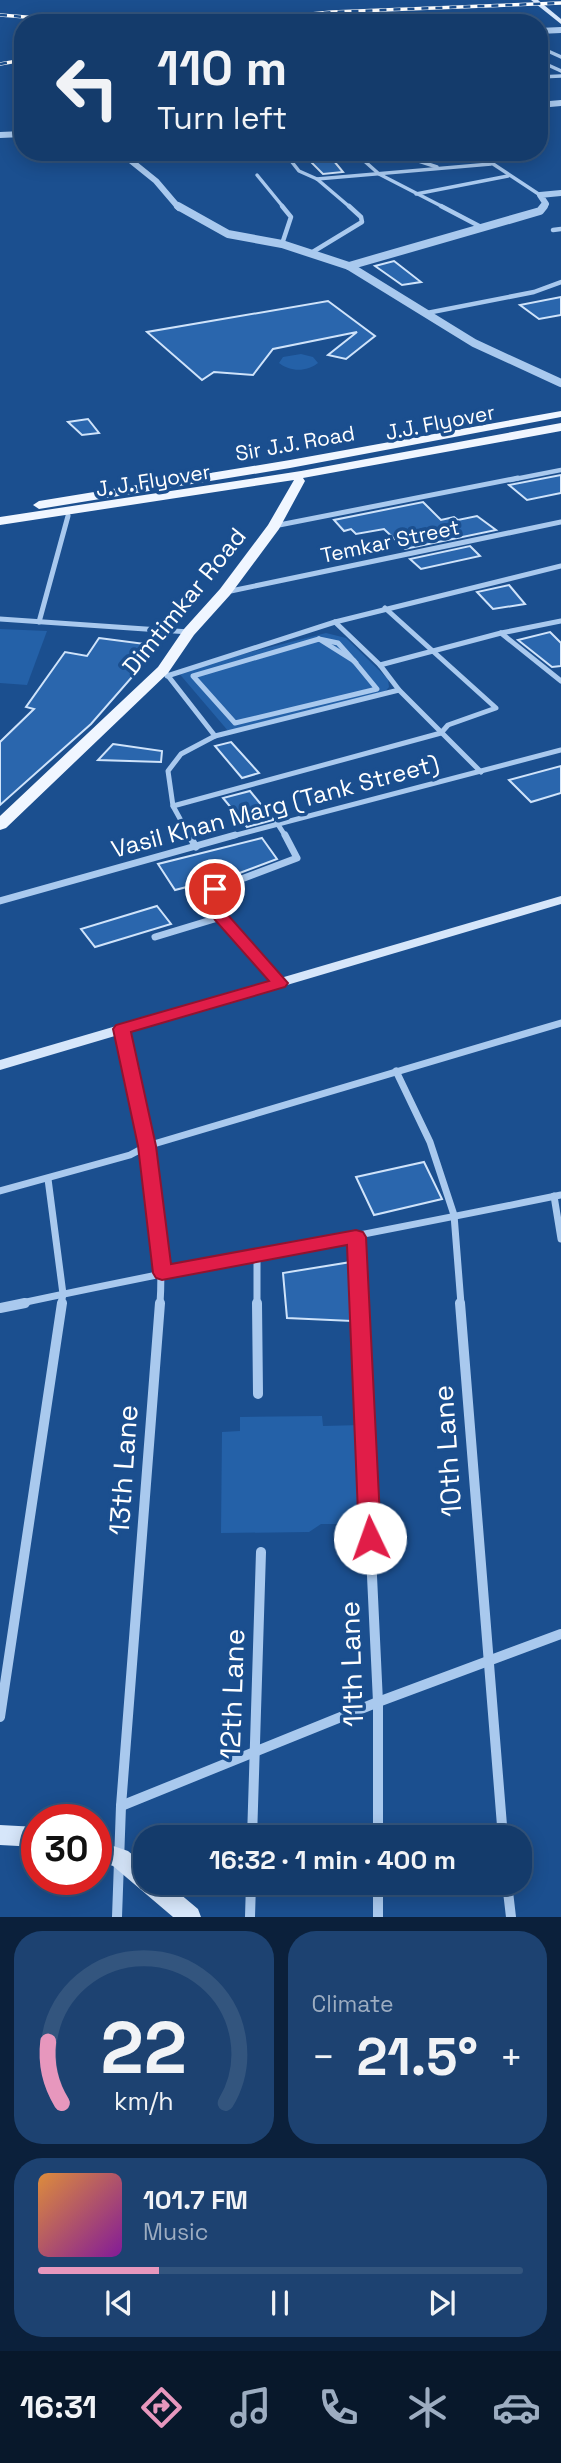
<!DOCTYPE html>
<html lang="en">
<head>
<meta charset="utf-8">
<style>
	body { margin:0; font-family:"Space Grotesk",sans-serif; background:#1d4271; color:#f1f3f6; height:100vh; display:flex; flex-direction:column; font-size:26px; white-space:nowrap }
	* { box-sizing:border-box; margin:0 }
	p { font-size:23px; color:#9dadc1 }
	.icon { flex:none; width:38px; height:38px; fill:none; stroke:currentColor; stroke-width:2; stroke-linecap:round; stroke-linejoin:round }
	.map { position:relative; height:1917px; overflow:hidden }
	.panel { display:flex; flex-direction:column; gap:14px; padding:14px; background:#0b203b; flex:1 }
	.panel>* { flex:none }
	.top-card { position:absolute; left:14px; top:14px; width:534px; height:147px; border-radius:28px; box-shadow:0 4px 18px #0003,0 0 0 2px #33557e; background:#143b6b; color:#f1f3f6; overflow:hidden }
	.speed { position:absolute; left:21px; top:1804px; display:flex; gap:14px; font-size:35px; font-weight:700; text-align:center }
	.speed>* { display:grid; place-content:center; width:91px; height:91px; border-radius:50%; background:#143b6b; box-shadow:0 4px 18px #0003,0 0 0 2px #33557e; line-height:1 }
	.speed .limit { border:10px solid #d22; background:#fff; color:#111 }
	.pin { position:absolute; display:grid; place-items:center; width:60px; height:60px; color:#fff; margin:-30px; border:4px solid #fff; border-radius:50%; box-shadow:0 2px 7px #0007 }
	.me { position:absolute; width:77px; margin:-38px; rotate:357deg; stroke-linejoin:round; filter:drop-shadow(0 0 5px #0008) }
	.turn { display:flex; align-items:center; gap:24px; height:147px; padding:0 28px; font-size:32px }
	.turn .icon { width:91px; height:91px; stroke-width:2.5 }
	.turn b { display:block; font-size:49px; line-height:60px }
	.big { font-size:52px; font-weight:700; line-height:1.1 }
	.panel .tile { flex:1; display:flex; flex-direction:column; justify-content:center; gap:10px; min-width:0; padding:0 24px; border-radius:28px; background:#1d4271 }
	.panel .dial { align-items:center; gap:0 }
	.dial svg { height:182px; overflow:visible; fill:none; stroke:#33557e; stroke-width:7; stroke-linecap:round; text-anchor:middle }
	.dial text { fill:#f1f3f6; stroke:none }
	.song { display:flex; align-items:center; gap:21px }
	.cover { width:84px; height:84px; border-radius:10px; background:linear-gradient(135deg,hsl(30 70% 55%),hsl(290 70% 35%)) }
	.played { height:7px; border-radius:4px; background:linear-gradient(90deg,#e797bd 25%,#33557e 25%) }
	.keys { display:flex; justify-content:space-around; direction:ltr }
	.heat { display:flex; justify-content:space-between; align-items:center; font-size:38px; direction:ltr }
	.panel .tiles { flex:1; display:grid; gap:14px; grid-template-columns:1fr 1fr }
	.tile:last-child { grid-column:span 2 }
	.trip { position:absolute; left:133px; top:1825px; width:399px; height:70px; border-radius:28px; background:#143b6b; box-shadow:0 4px 18px #0003,0 0 0 2px #33557e; font-weight:700; line-height:70px; text-align:center }
	.dock { display:flex; height:112px; justify-content:space-around; align-items:center; background:#08182b; color:#9dadc1 }
	.dock .icon { width:49px; height:49px }
	.dock .active { color:#e797bd }
	.dock b { font-size:32px; color:#f1f3f6 }
	.map>svg:first-child { display:block }
	.green { fill:#2461a8 }
	.building { fill:#2a66ad; stroke:#cfe3fa; stroke-width:2 }
	.lines { fill:none; stroke-linecap:round; stroke-linejoin:round }
	.pedestrian { stroke:#a9c9ee; stroke-width:5 }
	.minor-far4 { stroke:#a9c9ee; stroke-width:3.5 }
	.minor-far3 { stroke:#a9c9ee; stroke-width:4.5 }
	.minor-far2 { stroke:#a9c9ee; stroke-width:5 }
	.minor-far1 { stroke:#a9c9ee; stroke-width:7 }
	.minor { stroke:#a9c9ee; stroke-width:10 }
	.tertiary-far1 { stroke:#a9c9ee; stroke-width:6 }
	.tertiary { stroke:#a9c9ee; stroke-width:8 }
	.secondary { fill:#d6e6fa; fill-rule:evenodd }
	.primary { fill:#f0f6ff; fill-rule:evenodd }
	.rail-casing { stroke:#fff; stroke-width:3.5 }
	.rail { stroke:#1b4f8f; stroke-width:2.5; stroke-dasharray:7; stroke-linecap:butt }
	.route { fill:#e11d48; stroke:#92132f; stroke-width:2 }
	.labels { text-anchor:middle; dominant-baseline:central; stroke-width:7; stroke-linejoin:round; paint-order:stroke }
	.far-street-label { font-size:21px; fill:#fff; stroke:#1b4f8f }
	.street-label { font-size:24px; fill:#fff; stroke:#1b4f8f }
	.near-street-label { font-size:28px; fill:#fff; stroke:#1b4f8f }
</style>
</head>
<body>
<div class="map">
<svg width="561" height="1917" viewBox="0 0 561 1917">
	<rect width="100%" height="100%" fill="#1b4f8f"/>
	<!-- green -->
	<g class="green">
		<path d="M301,354L313,357L318,363C307,372 290,372 279,363L283,357Z"/>
		<path d="M0,629L47,631L27,685L0,683Z"/>
		<path d="M326,633L346,638L388,679L389,687L384,693L229,732L177,671Z"/>
		<path d="M322,1416L323,1426L362,1425L366,1524H321L309,1532L221,1533L222,1432L240,1431V1417Z"/>
	</g>
	<!-- building -->
	<g class="building">
		<path d="M329,155L343,172L323,174L305,156Z"/>
		<path d="M394,261L421,282L402,285L375,266Z"/>
		<path d="M561,297V315L539,319L520,305Z"/>
		<path d="M328,301L375,336L346,359L328,355L357,332L273,349L253,375L214,372L202,380L147,332Z"/>
		<path d="M88,419L99,433L82,435L68,422Z"/>
		<path d="M561,475V493L527,500L509,485Z"/>
		<path d="M423,502L441,520L454,517L458,520L477,516L496,530L405,549L384,529L356,534L351,529L344,531L334,520Z"/>
		<path d="M470,546L480,556L421,569L410,559Z"/>
		<path d="M509,585L525,604L493,609L477,592Z"/>
		<path d="M550,632L561,643V666L552,667L518,640Z"/>
		<path d="M99,638L145,644L141,651L153,653L91,724L0,805V742L34,709L26,707L65,652L87,656Z"/>
		<path d="M231,742L259,773L242,778L215,746Z"/>
		<path d="M113,744L162,751L161,762L98,760Z"/>
		<path d="M561,766V793L531,802L509,780Z"/>
		<path d="M250,791L273,819V820L247,827L223,798Z"/>
		<path d="M262,838L277,859L237,874L175,890L158,864Z"/>
		<path d="M157,906L171,924L95,947L81,929Z"/>
		<path d="M424,1162L442,1199L374,1215L356,1177Z"/>
		<path d="M351,1262L352,1321L287,1318L283,1273Z"/>
	</g>
	<g class="lines">
		<!-- pedestrian -->
		<g class="pedestrian">
			<path d="M319,639L338,643L354,661"/>
			<path d="M319,639L354,661"/>
			<path d="M319,639L193,676L235,723L377,689L354,661"/>
			<path d="M354,661L356,663"/>
		</g>
		<!-- minor-far4 -->
		<g class="minor-far4">
			<path d="M478,23H494"/>
			<path d="M539,47L561,57"/>
			<path d="M539,66L548,65L561,71"/>
			<path d="M539,77L561,76"/>
			<path d="M284,152L299,171L317,179L351,208"/>
			<path d="M369,152L361,158L379,174L445,208"/>
			<path d="M391,152L437,167"/>
			<path d="M475,152L540,195"/>
			<path d="M78,157L121,153"/>
			<path d="M257,175L284,208"/>
			<path d="M317,179L491,164"/>
			<path d="M416,194L508,176"/>
		</g>
		<!-- minor-far3 -->
		<g class="minor-far3">
			<path d="M441,206L481,227"/>
			<path d="M553,230L561,229"/>
			<path d="M282,244L291,217L282,206"/>
			<path d="M311,253L362,222L361,217L349,206"/>
			<path d="M427,313L534,292L561,282"/>
			<path d="M510,480L561,470"/>
		</g>
		<!-- minor-far2 -->
		<g class="minor-far2">
			<path d="M274,526L518,478"/>
			<path d="M226,592L561,522"/>
			<path d="M0,619L189,632"/>
			<path d="M39,622L68,516"/>
			<path d="M335,622L380,665L399,690L481,772"/>
			<path d="M501,633L561,681"/>
			<path d="M380,665L501,633L561,621"/>
			<path d="M165,672L215,736L181,754L168,771L173,806L190,837"/>
			<path d="M167,676L335,622L561,566"/>
			<path d="M215,736L399,690"/>
			<path d="M173,806L441,733L448,725L496,708L385,608"/>
			<path d="M277,823L286,837"/>
			<path d="M229,837L561,750"/>
		</g>
		<!-- minor-far1 -->
		<g class="minor-far1">
			<path d="M189,835L196,847"/>
			<path d="M0,901L235,835"/>
			<path d="M155,937L221,917"/>
			<path d="M280,983L221,917L211,900L215,889L297,858L285,835"/>
			<path d="M122,1029C140,1116 166,1216 160,1304"/>
			<path d="M396,1071L430,1142L454,1215L461,1304"/>
			<path d="M48,1179L63,1294L61,1304"/>
			<path d="M0,1191L130,1155L147,1146L561,1023"/>
			<path d="M554,1196L561,1239"/>
			<path d="M356,1237L359,1304"/>
			<path d="M257,1257V1304"/>
			<path d="M17,1304C198,1265 380,1232 561,1195"/>
		</g>
		<!-- minor -->
		<g class="minor">
			<path d="M257,1303L258,1394"/>
			<path d="M359,1303L378,1702V1838"/>
			<path d="M460,1303L503,1838"/>
			<path d="M0,1308L25,1303"/>
			<path d="M0,1717L62,1303"/>
			<path d="M121,1806L378,1702L561,1634"/>
			<path d="M252,1838L261,1552"/>
			<path d="M378,1883V1917"/>
			<path d="M507,1883L511,1917"/>
			<path d="M117,1917L121,1806L160,1303"/>
			<path d="M250,1917L251,1883"/>
		</g>
		<!-- tertiary-far1 -->
		<g class="tertiary-far1">
			<path d="M539,31L561,30"/>
			<path d="M539,105L561,103"/>
			<path d="M0,135L23,134"/>
			<path d="M120,152L156,181L179,208"/>
			<path d="M542,208L546,204L540,195L561,193"/>
		</g>
		<!-- tertiary -->
		<g class="tertiary">
			<path d="M178,206L228,234L282,244L349,266L474,343L561,383"/>
			<path d="M349,266L540,211L544,206"/>
		</g>
		<!-- secondary -->
		<g class="secondary">
			<path d="M531,0H538L561,19V24Z"/>
			<path d="M561,896V904L0,1070V1060Z"/>
			<path d="M0,1825L37,1827V1847L0,1845Z"/>
			<path d="M96,1840L128,1851L145,1865V1883H167L198,1909L201,1917H173L113,1866L96,1860Z"/>
		</g>
		<!-- primary -->
		<g class="primary">
			<path d="M561,411V417L290,468L39,509L33,505L39,501L290,460Z"/>
			<path d="M561,423V431L303,478L305,481L279,529L230,595L194,635L168,673L6,828L0,830V816L158,667L184,629L220,589L268,525L294,480L0,525V517L301,471Z"/>
		</g>
		<defs>
			<g id="rail">
				<path d="M0,15L102,23"/>
				<path d="M212,23L332,12L561,3"/>
				<path d="M0,64L23,60"/>
			</g>
		</defs>
		<!-- rail casing -->
		<use href="#rail" class="rail-casing"/>
		<!-- rail -->
		<use href="#rail" class="rail"/>
	</g>
	<!-- route -->
	<path class="route" d="M215,884L223,889L219,900L227,914L288,983L285,987L131,1032L156,1146L171,1264L356,1230L363,1232L366,1237L381,1538L378,1544L370,1547L363,1544L359,1538L347,1245L162,1280L156,1278L153,1273L138,1146L113,1029L116,1025L269,981L215,920L203,900L210,886Z"/>
	<g class="labels">
		<!-- far-street labels -->
		<g class="far-street-label">
			<text transform="translate(440 422) rotate(-11)">J.J. Flyover</text>
			<text transform="translate(295 443) rotate(-10)">Sir J.J. Road</text>
			<text transform="translate(153 480) rotate(-9)">J. J. Flyover</text>
			<text transform="translate(390 541) rotate(-12)">Temkar Street</text>
		</g>
		<!-- street labels -->
		<g class="street-label">
			<text transform="translate(184 601) rotate(-51)">Dimtimkar Road</text>
			<text transform="translate(275 806) rotate(-15)">Vasil Khan Marg (Tank Street)</text>
		</g>
		<!-- near-street labels -->
		<g class="near-street-label">
			<text transform="translate(447 1451) rotate(-94)">10th Lane</text>
			<text transform="translate(123 1470) rotate(-86)">13th Lane</text>
			<text transform="translate(351 1664) rotate(-92)">11th Lane</text>
			<text transform="translate(232 1694) rotate(-88)">12th Lane</text>
		</g>
	</g>
</svg>
<div class="speed"><div class="limit">30</div></div>
<div class="pin" style="left:215px;top:889px;background:#d93025"><svg class="icon" aria-label="arrive" viewBox="0 0 24 24"><path d="M6 21V4h12l-3 4 3 4H6"/></svg></div>
<svg class="me" style="left:370px;top:1538px" viewBox="-20 -20 40 40"><circle r="19" fill="#fff"/><path d="M0-13L10 11 0 6-10 11z" fill="#e11d48"/></svg>
<div class="trip">16:32 · 1 min · 400 m</div>
<div class="top-card">
<div class="turn"><svg class="icon" aria-label="left" viewBox="0 0 24 24"><path d="M17 20v-9H6M10 6l-5 5 5 5"/></svg><div><b>110 m</b>Turn left</div></div>
</div>
</div>
<section class="panel">
<div class="tiles">
<div class="tile dial"><svg viewBox="0 0 100 80">
<path d="M14 69A42 42 0 1 1 86 69"/>
<path d="M14 69A42 42 0 0 1 8 42" stroke="#e797bd"/>
<text x="50" y="56" font-size="32" font-weight="700">22</text>
<text x="50" y="72" font-size="11">km/h</text>
</svg></div>
<div class="tile"><p>Climate</p>
<div class="heat"><a>−</a><b class="big">21.5°</b><a>+</a></div>
</div>
<div class="tile">
<div class="song"><i class="cover"></i><div><b>101.7 FM</b><p>Music</p></div></div>
<div class="played"></div>
<div class="keys"><svg class="icon" aria-label="previous" viewBox="0 0 24 24"><path d="M18 5L8 12l10 7zM5 5v14"/></svg><svg class="icon" aria-label="pause" viewBox="0 0 24 24"><path d="M8 5v14M16 5v14"/></svg><svg class="icon" aria-label="next" viewBox="0 0 24 24"><path d="M6 5l10 7-10 7zM19 5v14"/></svg></div>
</div>
</div>
</section>
<nav class="dock">
<b>16:31</b>
<svg class="icon active" aria-label="directions" viewBox="0 0 24 24"><path d="M12 3l9 9-9 9-9-9zM9 14v-3h6M13 9l2 2-2 2"/></svg>
<svg class="icon" aria-label="music" viewBox="0 0 24 24"><path d="M9 18V5l10-2v13"/><circle cx="6" cy="18" r="3"/><circle cx="16" cy="16" r="3"/></svg>
<svg class="icon" aria-label="phone" viewBox="0 0 24 24"><path d="M5 4h4l2 5-3 2q2 4 5 5l2-3 5 2v4C11 20 4 13 5 4z"/></svg>
<svg class="icon" aria-label="climate" viewBox="0 0 24 24"><path d="M12 3v18M4 7l16 10M4 17L20 7"/></svg>
<svg class="icon" aria-label="car" viewBox="0 0 24 24"><path d="M5 17H2v-5l4-1 3-4h7l3 4 3 1v5h-3M9 17h6M6 11h13"/><circle cx="7" cy="17" r="2"/><circle cx="17" cy="17" r="2"/></svg>
</nav>
</body>
</html>
